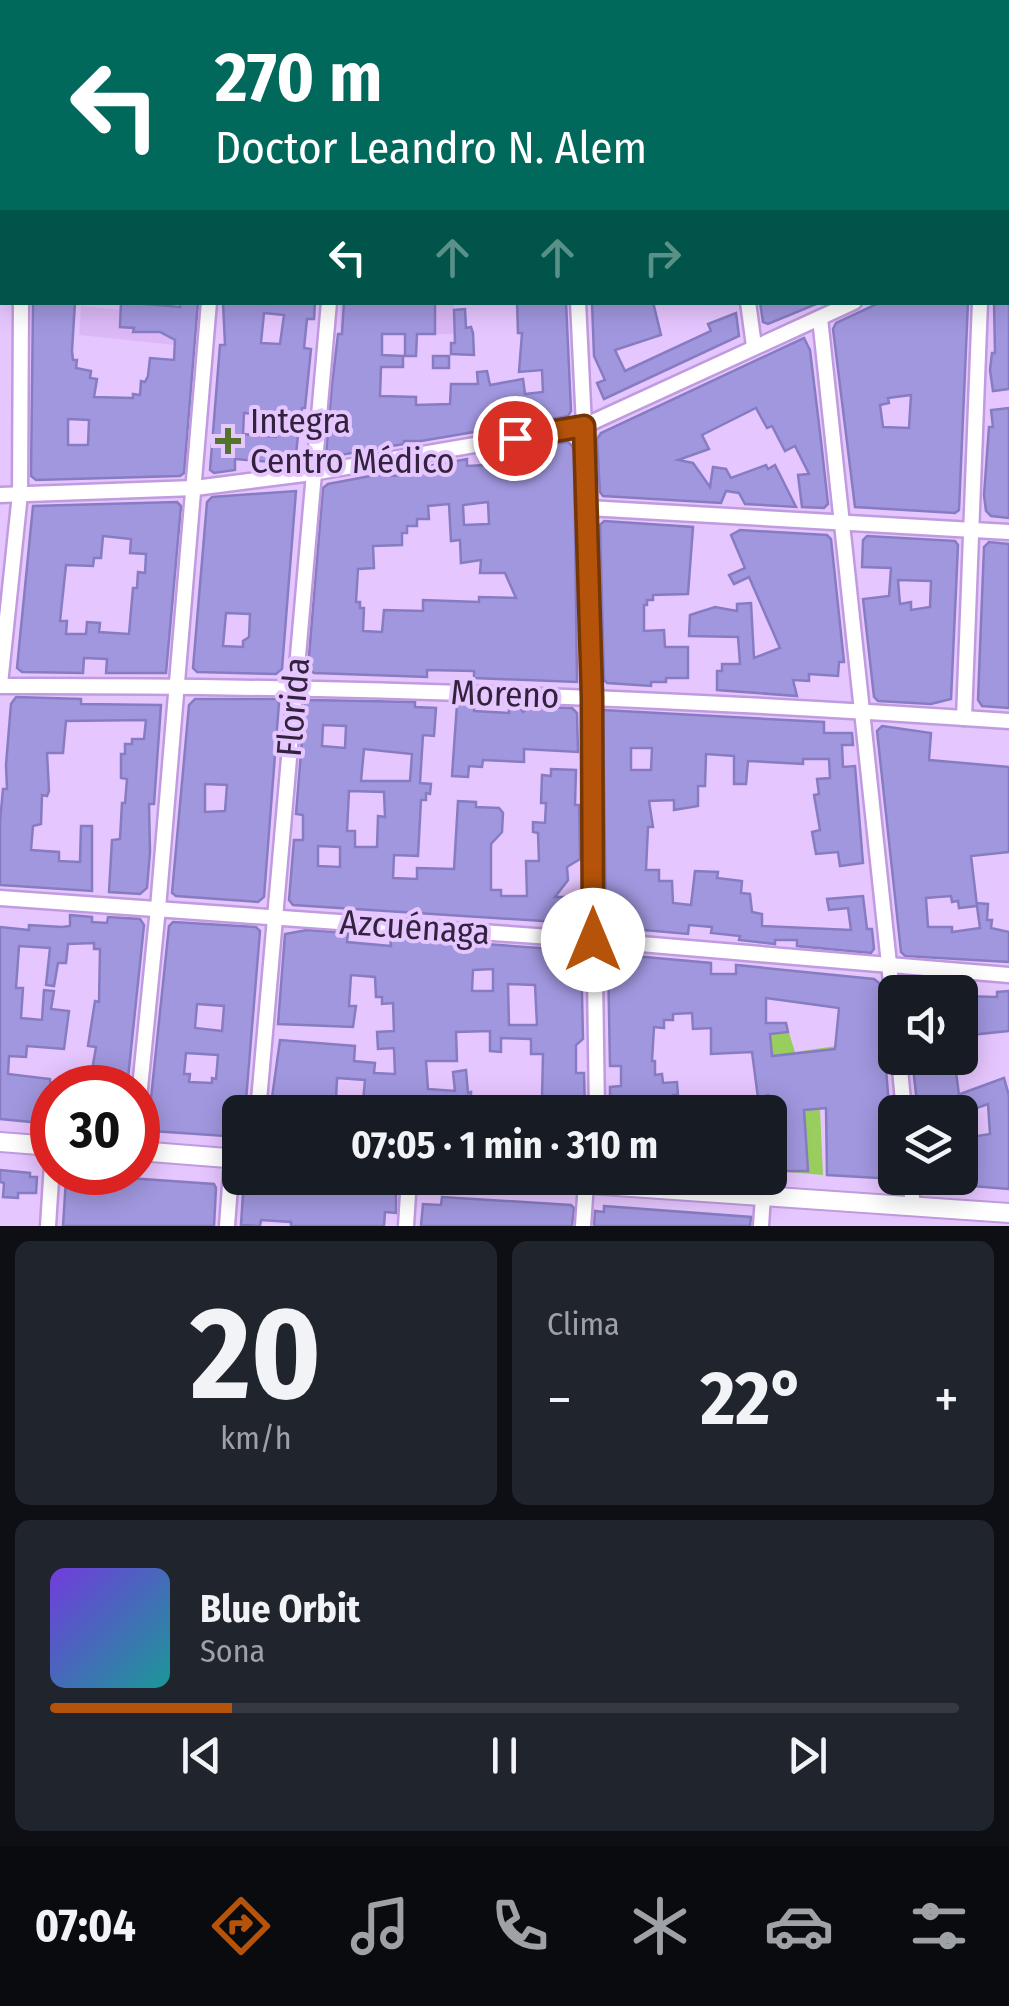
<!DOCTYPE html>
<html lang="es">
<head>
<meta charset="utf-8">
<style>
	body { margin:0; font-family:"Fira Sans Condensed",sans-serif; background:#20242c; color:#f1f3f6; height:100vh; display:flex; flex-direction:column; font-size:38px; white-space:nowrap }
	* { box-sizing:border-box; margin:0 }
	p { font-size:32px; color:#9ea1a6 }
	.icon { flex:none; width:55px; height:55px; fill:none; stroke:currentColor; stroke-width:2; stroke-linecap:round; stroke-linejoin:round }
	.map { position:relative; height:1226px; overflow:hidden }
	.details { display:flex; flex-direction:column; gap:15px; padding:15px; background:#0d0f14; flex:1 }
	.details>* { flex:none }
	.top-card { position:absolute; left:0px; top:0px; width:1010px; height:305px; box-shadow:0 5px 25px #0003; background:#00695c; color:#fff; overflow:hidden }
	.controls { position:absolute; left:878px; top:975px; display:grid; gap:20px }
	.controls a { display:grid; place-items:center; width:100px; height:100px; border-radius:15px; background:#171b24; box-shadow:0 5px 25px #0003; font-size:50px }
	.speed { position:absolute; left:30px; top:1065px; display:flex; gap:20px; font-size:50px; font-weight:700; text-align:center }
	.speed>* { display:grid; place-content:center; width:130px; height:130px; border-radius:50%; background:#171b24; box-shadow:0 5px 25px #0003; line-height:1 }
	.speed .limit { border:15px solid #d22; background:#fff; color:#111 }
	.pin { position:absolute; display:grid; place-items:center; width:85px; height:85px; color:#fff; margin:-42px; border:5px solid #fff; border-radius:50%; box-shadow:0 2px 10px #0007 }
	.me { position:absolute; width:110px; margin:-55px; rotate:0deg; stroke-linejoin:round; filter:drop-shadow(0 0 8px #0008) }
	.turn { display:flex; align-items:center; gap:35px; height:210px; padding:0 50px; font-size:45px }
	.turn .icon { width:130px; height:130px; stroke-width:2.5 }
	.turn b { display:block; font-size:70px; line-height:85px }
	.lanes { display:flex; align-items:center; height:95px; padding:0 50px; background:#0003; justify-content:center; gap:50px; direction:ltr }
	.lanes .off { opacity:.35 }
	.big { font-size:75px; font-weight:700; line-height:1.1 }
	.details .widget { flex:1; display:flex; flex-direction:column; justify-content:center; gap:15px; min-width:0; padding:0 35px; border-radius:15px; background:#20242c }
	.details .dial { align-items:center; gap:0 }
	.dial b { font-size:130px; line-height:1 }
	.song { display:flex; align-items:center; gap:30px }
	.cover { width:120px; height:120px; border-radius:15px; background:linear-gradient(135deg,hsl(260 70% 55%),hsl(180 70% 35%)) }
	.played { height:10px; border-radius:5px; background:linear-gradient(90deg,#b45309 20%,#363941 20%) }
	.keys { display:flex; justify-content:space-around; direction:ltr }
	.heat { display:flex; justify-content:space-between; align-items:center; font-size:55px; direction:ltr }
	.details .tiles { flex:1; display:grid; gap:15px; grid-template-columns:1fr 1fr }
	.widget:last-child { grid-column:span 2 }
	.trip { position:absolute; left:222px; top:1095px; width:565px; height:100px; border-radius:15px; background:#171b24; box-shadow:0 5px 25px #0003; font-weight:700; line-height:100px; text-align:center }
	.menu { display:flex; height:160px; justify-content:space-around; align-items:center; background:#090b0e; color:#9ea1a6 }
	.menu .icon { width:70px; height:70px }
	.menu .active { color:#b45309 }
	.menu b { font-size:45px; color:#f1f3f6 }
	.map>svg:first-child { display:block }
	.built { fill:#dcb9f6 }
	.green { fill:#99cd5e }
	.building { fill:#a197df; stroke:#877cc2; stroke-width:2.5; fill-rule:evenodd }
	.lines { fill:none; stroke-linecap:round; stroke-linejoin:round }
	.minor-casing { stroke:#c19bdf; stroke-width:19 }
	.major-casing { stroke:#c19bdf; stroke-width:22 }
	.minor { stroke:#fff; stroke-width:14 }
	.major { stroke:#fff; stroke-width:18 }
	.route-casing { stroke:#753606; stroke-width:25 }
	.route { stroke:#b45309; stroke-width:18 }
	.poi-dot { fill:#53742b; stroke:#e6c6ff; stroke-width:4 }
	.labels { text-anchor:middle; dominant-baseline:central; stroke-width:8; stroke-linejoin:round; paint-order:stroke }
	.poi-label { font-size:35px; fill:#32223d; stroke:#e6c6ff; text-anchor:start }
	.street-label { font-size:35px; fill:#32223d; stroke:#e6c6ff }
</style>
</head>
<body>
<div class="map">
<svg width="1009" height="1226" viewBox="0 0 1009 1226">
	<rect width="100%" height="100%" fill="#e6c6ff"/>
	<!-- built -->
	<g class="built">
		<path d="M340,303H454L455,334L340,335Z"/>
		<path d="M81,306L197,318L194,347L79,335Z"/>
	</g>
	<!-- green -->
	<path class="green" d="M786,1023L795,1052L836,1046L835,1107L820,1110L823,1175L775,1171L768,1096L758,1098L751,1024Z"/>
	<!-- building -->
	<g class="building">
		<path d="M33,302H75L72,351L73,360H77L76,368L91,371L90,378L97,379L94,397L133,398V394L140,395L141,381L145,382L148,376L150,358L174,360L175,340L160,332H133L134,328L120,327L121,302L180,307V302H198L184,473L180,476L36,480L31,476ZM68,419L89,420L88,445H68Z"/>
		<path d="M223,302H315L314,319H307L304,348L311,349L305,408H302L301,414L294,413L291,434L298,435L295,464L235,459V470L214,473L210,470L220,345H225ZM264,313L284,315L280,344L261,343ZM244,413L278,416L276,437L243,434Z"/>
		<path d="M344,302H435V334H417L416,356H405V334H382V355L403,356V367H381L380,396L416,397V405L450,404L451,384H478L477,372L487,371L490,385L523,379L525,394L543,392L542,370L519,372L522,333H518L517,302H566L571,411L568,416L421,441H404V444L329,457L326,454L332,385L338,334H342Z"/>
		<path d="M592,302H653L661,335L615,350L625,371L711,331L708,324L736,313L739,336L604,399L597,383L605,380L594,356Z"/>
		<path d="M760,302H819V303L768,324L763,322Z"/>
		<path d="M881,302H968L959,510L955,513L855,507L833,329L836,323ZM911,395L909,428L883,427L880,405L889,403L888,398Z"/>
		<path d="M994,302H1009V389L993,391L990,370L992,353H995Z"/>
		<path d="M465,309L466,328L471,327L473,333L474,355L451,354V343H455L454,310Z"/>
		<path d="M804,338L810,350L821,441L828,504L824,508L802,507L798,475L809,474L795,446L785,451L772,426L767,428L756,408L702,435L709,449L678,460L693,463L710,487L713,467L726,469L731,478L766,465L768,469L775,465L796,507L745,504L739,493L726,491L721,503L603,496L600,492L597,439L601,433Z"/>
		<rect x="433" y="356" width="16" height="12"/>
		<path d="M1009,408V518L991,516L986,511L984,495L989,427H993L991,410Z"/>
		<path d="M568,442L574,448L577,682L474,678V671L427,670V677L314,673L308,668L323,488L328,484L386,473V476L407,475V471L418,468L467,459V466L486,465V457L498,453ZM488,502L489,524L464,525L463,505ZM449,504L451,541L460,540L461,563L481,560L480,573H505L516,598L479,597V602L423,600V611L384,610L382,632L363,631L364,608H360V602H356L358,569L374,568L373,546L402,545V533H407V526H417V519H429L428,506Z"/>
		<path d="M296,491L282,669L276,674L197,672L193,668L207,502L212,497ZM226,613L250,614L249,637L243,641V647L223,646Z"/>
		<path d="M177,502L181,506L166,673H106L107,659L84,658L83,673L22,672L17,668L33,506ZM103,536L131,539L130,553L146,554L145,573L138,572L137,588H133L129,634L99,632L100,623L87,622L86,634H66L67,621H60L66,565L93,566L94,558H101Z"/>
		<path d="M604,521L693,527L688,594L653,595V600H647V605H644V631L664,630L665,647H688V678H666V682H651V686L607,683L604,680L600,525Z"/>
		<path d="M740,530L827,535L831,539L844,662H839L838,676L809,674V681L793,680L797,696L717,690V671H722V664H740L738,637L689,636L690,615L715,607L737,611V604L751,603L754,658L780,648L749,577L734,584L729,575L745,568L731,535Z"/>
		<path d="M867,536L955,541L958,545L951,699L931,704L878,701L874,697L863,599L889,596L891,568L862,567L863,540ZM898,580L931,581L930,607L911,610V602L900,604Z"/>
		<path d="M989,542L1009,544V708L982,706L978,700L984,547Z"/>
		<path d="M16,697L81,699V704L161,705L154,804H149L150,852L147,888L140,894L109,892L112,840L120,839L122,803H125L127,779L121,778V754H125V744H132V739H144L146,720L66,721L63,753H47L49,791L47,796L42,795L41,824L33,826L31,850L59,852V861L80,862L81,826H92V891L0,885V822L3,789H7L6,765L11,704Z"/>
		<path d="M195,699H276L279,703L264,897L258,902L176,896L172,893L189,705ZM205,784L227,785L225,811L205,812Z"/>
		<path d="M309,700L415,702V707L436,708L434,736L423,735L420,783L431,784L430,794L426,793V800H421L418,856L394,855L393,878L417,879V868L454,869L458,801L476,802V807L499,808L503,813L502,832L491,844V890H501V896H527L526,861H539L538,833L533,832V822L545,823L546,803H541L542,775L551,776V769L576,770L575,805H579L580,859L567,867L568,880L555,897H580V918L574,923L293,905L289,900L294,840H303V815L296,814L305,703ZM323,725L346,726L345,748L322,746ZM364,749L412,754L410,781H361ZM349,791L384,792L385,817L378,816L377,847H355V831H347ZM318,846L340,847V867L318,866Z"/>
		<path d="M457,704H475L474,711L509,713V706H519L523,712L529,707L572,708L577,713L578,752L524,749V762L483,760L482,767L469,766L468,777L452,776Z"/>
		<path d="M603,710L824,722V733H852L853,745H842L843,767L855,766L863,863L840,866L838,852L816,854L812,832L820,830L814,795L819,794L817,779L830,778L829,759H803V764L748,761L746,784H734V756L706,754L705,786H698V806L674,810V800L649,801L653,827H648L646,870H659V881H672L673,903L691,905L695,871L718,872L717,878L742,881L741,893L750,894L752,912L762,914V926L851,930L848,908L829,910L827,899L863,896L867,929H872L874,949L871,953L797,946V940H775V944L739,940L740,936L711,933L712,927L689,925L688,934L610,927L606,921ZM631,748H652L651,770H631Z"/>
		<path d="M882,726L931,733L929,760L1009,767V852L971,856L977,906V903L988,904L987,920H992L991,928L1009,932V962L905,956L901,952L877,731ZM951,896L952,902L958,901L959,908L977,906L980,928L952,932V927H928L926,898Z"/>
		<path d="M70,915L92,917V922L107,923L108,917L140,919L144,925L127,1088H89L96,1047L88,1046L95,1001L99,1002L100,949H94V943L68,944L66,963H58L54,986L46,985L50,948L19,946L16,988H23L21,1018L42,1020L44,990L54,991L51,1009L69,1011L64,1049L27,1046L26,1057L9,1056L8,1074L50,1079L52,1124L0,1119V927L29,930V925L62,927L70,926Z"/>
		<path d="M173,922L256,927L260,931L245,1112H240V1137L152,1131L148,1127L169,926ZM197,1004L224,1006L222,1031L195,1028ZM186,1053L218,1055L216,1079L212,1078V1083L189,1082L190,1074H184Z"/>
		<path d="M307,930L348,933L347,942L391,946L390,937L581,951L583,1039L576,1045V1073H584L585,1112H534L532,1100L542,1098L543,1054H531V1039L501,1038V1052L490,1051V1031L456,1032L457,1061H426L428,1089L455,1091L453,1072L466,1070L468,1093L471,1092V1112H270L280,1040L355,1046L354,1061L375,1063L374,1073L395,1074L394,1048L378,1049L377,1032L394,1031L393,1003L382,1004V997H376L375,977L351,975L349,1006H356L353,1027L278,1024L285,934ZM493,969V991H472L473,970ZM508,984L535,985L537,1025H509ZM337,1078L365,1080L363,1102L336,1100Z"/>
		<path d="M612,954L711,963V974H736V965L874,979L879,983L895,1179L827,1175L826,1108L804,1110L808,1171H770L772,1145L768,1095L758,1098L752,1052L711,1054V1028L693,1029L692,1013L673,1014V1020H664V1028L654,1027L652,1061H655V1075L662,1074L663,1083L677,1082L678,1095H673L678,1112H610V1087L621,1086V1066H610L608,958ZM766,998L839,1008L835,1049L772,1056L770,1034L788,1032L786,1023H766Z"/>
		<path d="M908,982L952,985L951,992H909Z"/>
		<path d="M1009,991V1031L960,1036V996L997,997V992Z"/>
		<path d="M912,1058H947L948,1065L955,1064L960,1103L942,1110L943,1112H918Z"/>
		<path d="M1004,1078L1009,1096V1189L960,1185V1139L990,1134L988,1104L966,1112L960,1094Z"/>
		<path d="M0,1170L30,1173V1177H37L36,1193H18V1198L3,1197L4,1183L0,1182Z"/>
		<path d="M71,1174L214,1184L216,1188L214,1226H63L66,1179Z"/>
		<path d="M244,1178L396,1183V1213L385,1212L384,1226H291V1222L261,1220L260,1226L241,1225Z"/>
		<path d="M442,1197L571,1205L574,1208L572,1226H421L423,1204L441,1205Z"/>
		<path d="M604,1206L751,1217L750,1226H594L595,1211L604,1212Z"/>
	</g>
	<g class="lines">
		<defs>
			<g id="minor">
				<path d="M708,0V2"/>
				<path d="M21,2V0"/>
				<path d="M234,2V0"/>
				<path d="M357,2V0"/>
				<path d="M577,2L578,0"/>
				<path d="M993,2V0"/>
				<path d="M0,166H2"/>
				<path d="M1008,233H1009"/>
				<path d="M578,302L588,508L597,1112"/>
				<path d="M748,302L754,346"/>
				<path d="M820,318L895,1020"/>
				<path d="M0,495L195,488L312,473L584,426L854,302"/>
				<path d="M588,508L1009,532"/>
				<path d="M0,684L20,494L21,302"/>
				<path d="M0,686C337,685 673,698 1009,721"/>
				<path d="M964,718L980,302"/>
				<path d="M0,898L593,940L1009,975"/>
				<path d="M899,1058L904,1112"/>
				<path d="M138,1108L158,908L209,302"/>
				<path d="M258,1112L329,302"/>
				<path d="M910,1178L913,1206"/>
				<path d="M48,1226L52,1164"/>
				<path d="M227,1226L232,1159"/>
				<path d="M406,1226L409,1178"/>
				<path d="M583,1226L586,1183"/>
				<path d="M761,1226L763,1196"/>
			</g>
			<g id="major">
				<path d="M0,1142L52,1146"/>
				<path d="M138,1151L240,1159"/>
				<path d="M501,1178L1009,1213"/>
			</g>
		</defs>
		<!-- minor casing -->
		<use href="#minor" class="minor-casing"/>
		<!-- major casing -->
		<use href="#major" class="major-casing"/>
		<!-- minor -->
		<use href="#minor" class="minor"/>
		<!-- major -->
		<use href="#major" class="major"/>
	</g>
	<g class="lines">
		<defs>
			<path id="route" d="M515,438L584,426L592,697L593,940"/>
		</defs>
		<!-- route casing -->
		<use href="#route" class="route-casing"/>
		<!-- route -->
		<use href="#route" class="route"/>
	</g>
	<!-- markers -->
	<path class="poi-dot" d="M223 426h10v10h10v10h-10v10h-10v-10h-10v-10h10z"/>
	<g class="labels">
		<!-- poi labels -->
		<g class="poi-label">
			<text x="250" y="421">Integra<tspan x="250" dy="40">Centro Médico</tspan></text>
		</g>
		<!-- street labels -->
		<g class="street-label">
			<text transform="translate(505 694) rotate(2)">Moreno</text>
			<text transform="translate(293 707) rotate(-85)">Florida</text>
			<text transform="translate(415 927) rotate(4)">Azcuénaga</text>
		</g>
	</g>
</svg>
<div class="controls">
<a><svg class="icon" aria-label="sound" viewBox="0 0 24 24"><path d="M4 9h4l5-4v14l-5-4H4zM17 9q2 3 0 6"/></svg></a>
<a><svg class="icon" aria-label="layers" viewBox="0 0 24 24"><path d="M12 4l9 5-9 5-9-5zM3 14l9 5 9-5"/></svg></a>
</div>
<div class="speed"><div class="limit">30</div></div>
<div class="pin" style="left:515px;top:438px;background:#d93025"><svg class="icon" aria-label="arrive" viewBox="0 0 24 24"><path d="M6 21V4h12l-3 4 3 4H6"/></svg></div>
<svg class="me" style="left:593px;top:940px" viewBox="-20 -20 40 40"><circle r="19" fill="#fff"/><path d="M0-13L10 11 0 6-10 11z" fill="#b45309"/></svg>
<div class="trip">07:05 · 1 min · 310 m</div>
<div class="top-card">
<div class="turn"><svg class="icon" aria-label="left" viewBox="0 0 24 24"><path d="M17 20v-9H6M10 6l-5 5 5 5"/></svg><div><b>270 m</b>Doctor Leandro N. Alem</div></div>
<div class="lanes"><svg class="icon" aria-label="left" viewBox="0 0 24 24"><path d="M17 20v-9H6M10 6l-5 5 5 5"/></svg><svg class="icon off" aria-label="ahead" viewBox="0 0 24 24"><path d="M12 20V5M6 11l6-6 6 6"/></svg><svg class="icon off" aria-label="ahead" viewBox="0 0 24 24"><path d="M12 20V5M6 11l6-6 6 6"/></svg><svg class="icon off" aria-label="right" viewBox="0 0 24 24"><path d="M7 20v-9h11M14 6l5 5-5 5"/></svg></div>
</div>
</div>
<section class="details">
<div class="tiles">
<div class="widget dial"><b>20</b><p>km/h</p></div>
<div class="widget"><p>Clima</p>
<div class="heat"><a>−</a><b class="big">22°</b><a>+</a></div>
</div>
<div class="widget">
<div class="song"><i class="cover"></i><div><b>Blue Orbit</b><p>Sona</p></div></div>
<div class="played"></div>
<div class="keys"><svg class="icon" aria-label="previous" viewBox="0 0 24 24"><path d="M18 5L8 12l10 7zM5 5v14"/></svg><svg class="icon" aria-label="pause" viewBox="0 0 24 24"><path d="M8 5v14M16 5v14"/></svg><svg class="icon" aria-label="next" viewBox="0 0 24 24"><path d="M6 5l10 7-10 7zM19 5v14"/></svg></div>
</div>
</div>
</section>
<nav class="menu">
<b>07:04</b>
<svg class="icon active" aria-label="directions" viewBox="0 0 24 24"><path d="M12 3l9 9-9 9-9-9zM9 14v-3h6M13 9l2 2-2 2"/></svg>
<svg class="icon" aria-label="music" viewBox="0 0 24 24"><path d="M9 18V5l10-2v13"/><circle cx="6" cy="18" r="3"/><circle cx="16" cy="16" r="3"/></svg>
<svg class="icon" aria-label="phone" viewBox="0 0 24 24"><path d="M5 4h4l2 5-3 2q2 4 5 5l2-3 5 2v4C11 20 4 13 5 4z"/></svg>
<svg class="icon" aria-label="climate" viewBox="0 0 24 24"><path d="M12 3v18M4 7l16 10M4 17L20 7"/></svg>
<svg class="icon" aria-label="car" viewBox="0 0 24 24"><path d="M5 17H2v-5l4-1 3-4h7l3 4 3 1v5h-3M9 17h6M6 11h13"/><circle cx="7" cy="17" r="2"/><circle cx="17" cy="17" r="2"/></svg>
<svg class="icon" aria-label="filters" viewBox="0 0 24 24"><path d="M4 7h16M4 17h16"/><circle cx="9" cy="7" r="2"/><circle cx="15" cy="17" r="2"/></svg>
</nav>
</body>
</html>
